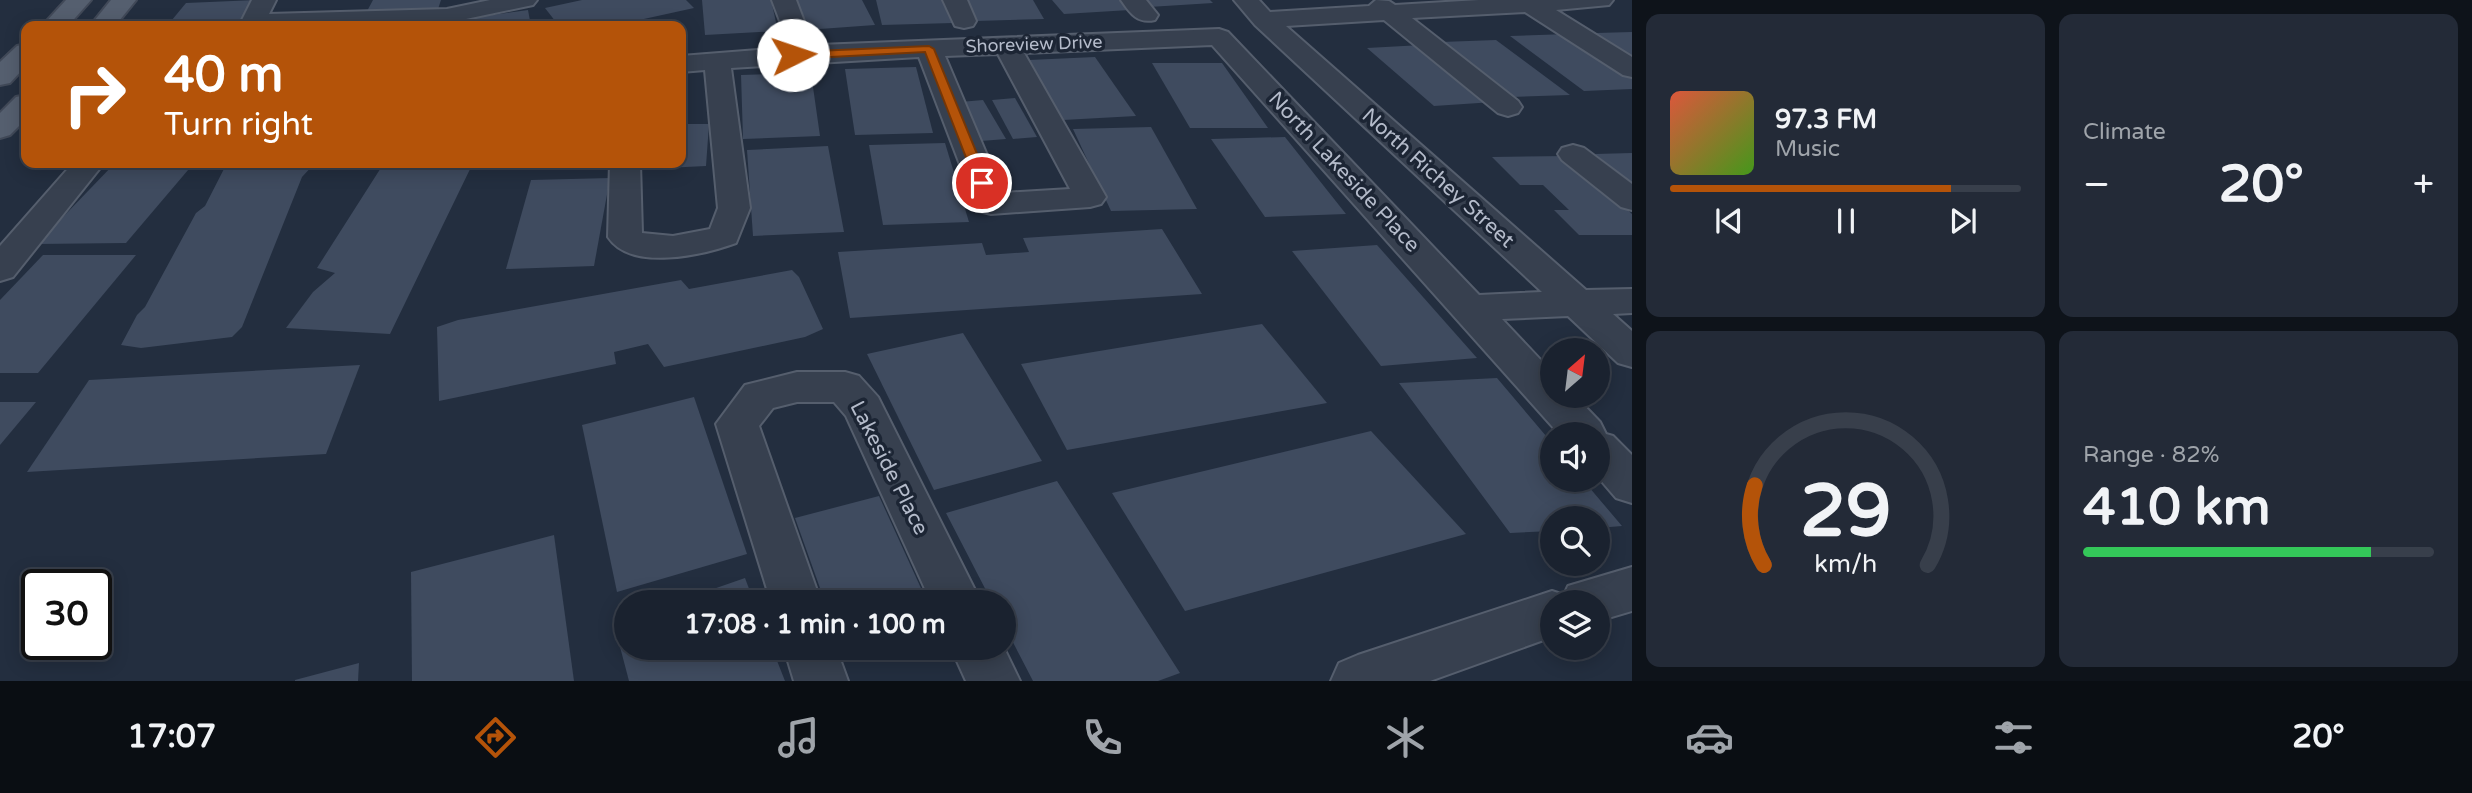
<!DOCTYPE html>
<html lang="en">
<head>
<meta charset="utf-8">
<style>
	body { margin:0; font-family:"Varela Round",sans-serif; background:#232a37; color:#f1f3f6; height:100vh; display:flex; flex-direction:column; font-size:26px; white-space:nowrap }
	* { box-sizing:border-box; margin:0 }
	p { font-size:23px; color:#9fa4aa }
	.icon { flex:none; width:38px; height:38px; fill:none; stroke:currentColor; stroke-width:2; stroke-linecap:round; stroke-linejoin:round }
	.map { position:relative; flex:1; overflow:hidden }
	.drawer { display:flex; flex-direction:column; gap:14px; padding:14px; background:#0e131a; width:840px }
	.drawer>* { flex:none }
	.top-card { position:absolute; left:21px; top:21px; width:665px; height:147px; border-radius:14px; box-shadow:0 4px 18px #0003,0 0 0 2px #383f4b; background:#b45309; color:#fff; overflow:hidden }
	.needle { width:46px; rotate:28deg }
	.fabs { position:absolute; left:1540px; top:338px; display:grid; gap:14px }
	.fabs a { display:grid; place-items:center; width:70px; height:70px; border-radius:50%; background:#1a222f; box-shadow:0 4px 18px #0003,0 0 0 2px #383f4b; font-size:35px }
	.speed { position:absolute; left:21px; top:569px; display:flex; gap:14px; font-size:35px; font-weight:700; text-align:center }
	.speed>* { display:grid; place-content:center; width:91px; height:91px; border-radius:50%; background:#1a222f; box-shadow:0 4px 18px #0003,0 0 0 2px #383f4b; line-height:1 }
	.speed .limit { border:4px solid #111; border-radius:10px; background:#fff; color:#111 }
	.pin { position:absolute; display:grid; place-items:center; width:60px; height:60px; color:#fff; margin:-30px; border:4px solid #fff; border-radius:50%; box-shadow:0 2px 7px #0007 }
	.me { position:absolute; width:77px; margin:-38px; rotate:86deg; stroke-linejoin:round; filter:drop-shadow(0 0 5px #0008) }
	.turn { display:flex; align-items:center; gap:24px; height:147px; padding:0 28px; font-size:32px }
	.turn .icon { width:91px; height:91px; stroke-width:2.5 }
	.turn b { display:block; font-size:49px; line-height:60px }
	.big { font-size:52px; font-weight:700; line-height:1.1 }
	.drawer .card { flex:1; display:flex; flex-direction:column; justify-content:center; gap:10px; min-width:0; padding:0 24px; border-radius:14px; background:#232a37 }
	.drawer .dial { align-items:center; gap:0 }
	.dial svg { height:182px; overflow:visible; fill:none; stroke:#383f4b; stroke-width:7; stroke-linecap:round; text-anchor:middle }
	.dial text { fill:#f1f3f6; stroke:none }
	.song { display:flex; align-items:center; gap:21px }
	.cover { width:84px; height:84px; border-radius:10px; background:linear-gradient(135deg,hsl(10 70% 55%),hsl(100 70% 35%)) }
	.played { height:7px; border-radius:4px; background:linear-gradient(90deg,#b45309 80%,#383f4b 80%) }
	.keys { display:flex; justify-content:space-around; direction:ltr }
	.heat { display:flex; justify-content:space-between; align-items:center; font-size:38px; direction:ltr }
	.charge { height:10px; border-radius:5px; background:linear-gradient(90deg,#34c759 82%,#383f4b 0) }
	.drawer .tiles { flex:1; display:grid; gap:14px; grid-template-columns:repeat(2,1fr) }
	.trip { position:absolute; left:614px; top:590px; width:402px; height:70px; border-radius:35px; background:#1a222f; box-shadow:0 4px 18px #0003,0 0 0 2px #383f4b; font-weight:700; line-height:70px; text-align:center }
	.menu { display:flex; height:112px; justify-content:space-around; align-items:center; background:#0a0e13; color:#9fa4aa }
	.menu .icon { width:49px; height:49px }
	.menu .current { color:#b45309 }
	.menu b { font-size:32px; color:#f1f3f6 }
	main { display:flex; flex:1; min-height:0 }
	.map>svg:first-child { display:block }
	.building { fill:#3f4b5f }
	.lines { fill:none; stroke-linecap:round; stroke-linejoin:round }
	.minor-casing { stroke:#555e6d; stroke-width:4 }
	.major-casing { stroke:#414958; stroke-width:4 }
	.minor { fill:#37404f; fill-rule:evenodd }
	.major { fill:#555f6f; fill-rule:evenodd }
	.route { fill:#b45309; stroke:#753606; stroke-width:2 }
	.labels { text-anchor:middle; dominant-baseline:central; stroke-width:7; stroke-linejoin:round; paint-order:stroke }
	.far-street-label { font-size:18px; fill:#b4bbca; stroke:#1c2534 }
	.street-label { font-size:21px; fill:#b4bbca; stroke:#1c2534 }
</style>
</head>
<body>
<main>
<div class="map">
<svg width="1632" height="681" viewBox="0 0 1632 681">
	<rect width="100%" height="100%" fill="#232e3f"/>
	<!-- building -->
	<g class="building">
		<path d="M256,0L237,26H167L186,3Z"/>
		<path d="M373,0H441L438,9L366,13Z"/>
		<path d="M582,0H686L694,8L612,26H559L545,8Z"/>
		<path d="M702,0H771L778,31L705,35Z"/>
		<path d="M794,0H862L875,25L806,30Z"/>
		<path d="M876,0H944L953,23L882,25Z"/>
		<path d="M967,0H1033L1044,19L976,21Z"/>
		<path d="M1052,0H1121L1130,10L1064,14Z"/>
		<path d="M1142,0H1210L1213,3L1149,7Z"/>
		<path d="M528,10L531,26H456V20Z"/>
		<path d="M428,22L425,26H303V24Z"/>
		<path d="M1632,32V58L1596,33Z"/>
		<path d="M1568,34L1632,78V89L1584,91L1510,36Z"/>
		<path d="M1496,40L1570,95L1510,97L1441,42Z"/>
		<path d="M1422,45L1494,102L1434,106L1367,48Z"/>
		<path d="M1095,57L1136,116L1063,120L1029,60Z"/>
		<path d="M1152,63H1222L1268,128H1190Z"/>
		<path d="M916,67L933,133L855,135L845,69Z"/>
		<path d="M811,73L820,136L743,139L741,75Z"/>
		<path d="M1015,98L1037,137L1013,139L992,100Z"/>
		<path d="M983,100L1006,139L981,141L960,102Z"/>
		<path d="M681,124H709L706,166L645,169L646,163H681Z"/>
		<path d="M1151,127L1197,209L1111,211L1073,129Z"/>
		<path d="M1285,137L1346,214L1265,217L1211,139Z"/>
		<path d="M945,143L969,222L883,225L869,145Z"/>
		<path d="M828,146L844,232L753,236L747,150Z"/>
		<path d="M1632,153V184L1595,154Z"/>
		<path d="M1568,156L1632,214V235H1579L1554,210H1569L1543,185H1520L1492,157Z"/>
		<path d="M115,163H194L126,243L37,244Z"/>
		<path d="M227,163H315L302,177L242,327L232,337L141,348L121,345L137,315L145,307L196,213L205,206Z"/>
		<path d="M384,163H473L390,334L286,328L313,292L335,273L317,268Z"/>
		<path d="M521,163H603L602,168L519,169Z"/>
		<path d="M610,178L594,266L506,269L531,180Z"/>
		<path d="M1162,229L1202,294L850,318L838,252L982,243L986,255L1029,252L1023,238Z"/>
		<path d="M1377,245L1477,358L1381,366L1292,251Z"/>
		<path d="M43,255H136L38,373H0V300Z"/>
		<path d="M792,270L799,277L823,329L805,337L664,367L648,344L614,352L616,364L439,401L437,327L458,320L681,280L689,289Z"/>
		<path d="M1262,324L1327,403L1067,450L1021,364Z"/>
		<path d="M963,333L1042,461L934,490L867,354Z"/>
		<path d="M360,365L326,454L27,472L89,380Z"/>
		<path d="M1497,378L1552,443V480H1583L1622,526L1598,528V518H1552V531L1510,533L1399,383Z"/>
		<path d="M694,397L747,554L617,592L582,425Z"/>
		<path d="M0,402H36L0,445Z"/>
		<path d="M1371,431L1466,534L1185,611L1112,493Z"/>
		<path d="M1057,481L1180,673L1158,681H1033L1004,625V602H992L946,513Z"/>
		<path d="M879,496L925,597L907,602H825L795,518Z"/>
		<path d="M554,535L574,681H412L411,572Z"/>
		<path d="M745,578L754,602H676Z"/>
		<path d="M626,619V648H772L785,681H629L614,624Z"/>
		<path d="M359,663L358,681H295V680Z"/>
	</g>
	<g class="lines">
		<defs>
			<g id="minor">
				<path d="M252,0H276L269,14L447,9L490,0H537L533,5L447,23L244,26L241,22Z"/>
				<path d="M772,0H796L808,32L804,37L795,40L786,37Z"/>
				<path d="M943,0H967L976,21L973,26L964,28L955,26Z"/>
				<path d="M1121,0H1146L1158,15L1155,20C1137,24 1130,13 1121,0Z"/>
				<path d="M1234,0H1259L1270,12L1369,6L1376,0L1389,1L1395,5L1479,0H1613L1609,5L1556,10L1632,57V77L1623,75L1525,12L1412,18L1518,101L1522,107L1518,113L1508,116L1498,113L1384,20L1286,26L1586,290L1632,289V313L1613,314L1632,331V367L1618,363L1568,316L1502,319L1552,372V396H1575L1600,422L1606,434L1613,436L1632,455V503L1616,498L1598,477V434H1559L1212,45L1024,53L1106,197L1101,204L1090,207L991,214L979,211L975,204L919,57L731,68L750,208L736,243C703,255 631,272 608,237L610,163H640L642,233L673,236L710,229L718,208L705,70L681,72V56L819,45L1219,29L1228,32L1479,295L1542,292L1255,25ZM998,54L1070,189L1003,193L945,56Z"/>
				<path d="M1573,145L1584,148L1632,184V210L1621,207L1562,160L1558,154L1562,148Z"/>
				<path d="M73,163H104L13,277L0,281V246Z"/>
				<path d="M797,372H845L859,376L878,397L981,602H931L846,416L834,402H797L773,408L759,426L821,602H771L716,424L745,385Z"/>
				<path d="M1632,567V611L1598,621V602H1552V637L1430,681H1331L1339,663L1358,655L1552,591L1564,595L1568,586Z"/>
				<path d="M784,648H836L848,681H794Z"/>
				<path d="M951,648H1004L1020,681H966Z"/>
			</g>
			<g id="major">
				<path d="M66,0H91L68,26H42Z"/>
				<path d="M111,0H136L115,26H90Z"/>
				<path d="M26,44V66L10,83L0,85V62L17,46Z"/>
				<path d="M26,95V119L10,135L0,138V113L16,97Z"/>
			</g>
		</defs>
		<!-- minor casing -->
		<use href="#minor" class="minor-casing"/>
		<!-- major casing -->
		<use href="#major" class="major-casing"/>
		<!-- minor -->
		<use href="#minor" class="minor"/>
		<!-- major -->
		<use href="#major" class="major"/>
	</g>
	<!-- route -->
	<path class="route" d="M929,46L934,49L989,183L987,186L982,187L976,183L925,52L793,59L788,55L793,52Z"/>
	<g class="labels">
		<!-- far-street labels -->
		<g class="far-street-label">
			<text transform="translate(1034 44) rotate(-2)">Shoreview Drive</text>
		</g>
		<!-- street labels -->
		<g class="street-label">
			<text transform="translate(1344 172) rotate(47)">North Lakeside Place</text>
			<text transform="translate(1438 178) rotate(42)">North Richey Street</text>
			<text transform="translate(889 468) rotate(63)">Lakeside Place</text>
		</g>
	</g>
</svg>
<div class="fabs">
<a><svg class="needle" viewBox="-14 -14 28 28"><path d="M0-13l5 13h-10z" fill="#e53935"/><path d="M0 13l5-13h-10z" fill="#9fa4aa"/></svg></a>
<a><svg class="icon" aria-label="sound" viewBox="0 0 24 24"><path d="M4 9h4l5-4v14l-5-4H4zM17 9q2 3 0 6"/></svg></a>
<a><svg class="icon" aria-label="search" viewBox="0 0 24 24"><circle cx="10" cy="10" r="6"/><path d="M15 15l6 6"/></svg></a>
<a><svg class="icon" aria-label="layers" viewBox="0 0 24 24"><path d="M12 4l9 5-9 5-9-5zM3 14l9 5 9-5"/></svg></a>
</div>
<div class="speed"><div class="limit">30</div></div>
<div class="pin" style="left:982px;top:183px;background:#d93025"><svg class="icon" aria-label="arrive" viewBox="0 0 24 24"><path d="M6 21V4h12l-3 4 3 4H6"/></svg></div>
<svg class="me" style="left:793px;top:55px" viewBox="-20 -20 40 40"><circle r="19" fill="#fff"/><path d="M0-13L10 11 0 6-10 11z" fill="#b45309"/></svg>
<div class="trip">17:08 · 1 min · 100 m</div>
<div class="top-card">
<div class="turn"><svg class="icon" aria-label="right" viewBox="0 0 24 24"><path d="M7 20v-9h11M14 6l5 5-5 5"/></svg><div><b>40 m</b>Turn right</div></div>
</div>
</div>
<section class="drawer">
<div class="tiles">
<div class="card">
<div class="song"><i class="cover"></i><div><b>97.3 FM</b><p>Music</p></div></div>
<div class="played"></div>
<div class="keys"><svg class="icon" aria-label="previous" viewBox="0 0 24 24"><path d="M18 5L8 12l10 7zM5 5v14"/></svg><svg class="icon" aria-label="pause" viewBox="0 0 24 24"><path d="M8 5v14M16 5v14"/></svg><svg class="icon" aria-label="next" viewBox="0 0 24 24"><path d="M6 5l10 7-10 7zM19 5v14"/></svg></div>
</div>
<div class="card"><p>Climate</p>
<div class="heat"><a>−</a><b class="big">20°</b><a>+</a></div>
</div>
<div class="card dial"><svg viewBox="0 0 100 80">
<path d="M14 69A42 42 0 1 1 86 69"/>
<path d="M14 69A42 42 0 0 1 10 34" stroke="#b45309"/>
<text x="50" y="56" font-size="32" font-weight="700">29</text>
<text x="50" y="72" font-size="11">km/h</text>
</svg></div>
<div class="card"><p>Range · 82%</p><b class="big">410 km</b><div class="charge"></div></div>
</div>
</section>
</main>
<nav class="menu">
<b>17:07</b>
<svg class="icon current" aria-label="directions" viewBox="0 0 24 24"><path d="M12 3l9 9-9 9-9-9zM9 14v-3h6M13 9l2 2-2 2"/></svg>
<svg class="icon" aria-label="music" viewBox="0 0 24 24"><path d="M9 18V5l10-2v13"/><circle cx="6" cy="18" r="3"/><circle cx="16" cy="16" r="3"/></svg>
<svg class="icon" aria-label="phone" viewBox="0 0 24 24"><path d="M5 4h4l2 5-3 2q2 4 5 5l2-3 5 2v4C11 20 4 13 5 4z"/></svg>
<svg class="icon" aria-label="climate" viewBox="0 0 24 24"><path d="M12 3v18M4 7l16 10M4 17L20 7"/></svg>
<svg class="icon" aria-label="car" viewBox="0 0 24 24"><path d="M5 17H2v-5l4-1 3-4h7l3 4 3 1v5h-3M9 17h6M6 11h13"/><circle cx="7" cy="17" r="2"/><circle cx="17" cy="17" r="2"/></svg>
<svg class="icon" aria-label="filters" viewBox="0 0 24 24"><path d="M4 7h16M4 17h16"/><circle cx="9" cy="7" r="2"/><circle cx="15" cy="17" r="2"/></svg>
<b>20°</b>
</nav>
</body>
</html>
